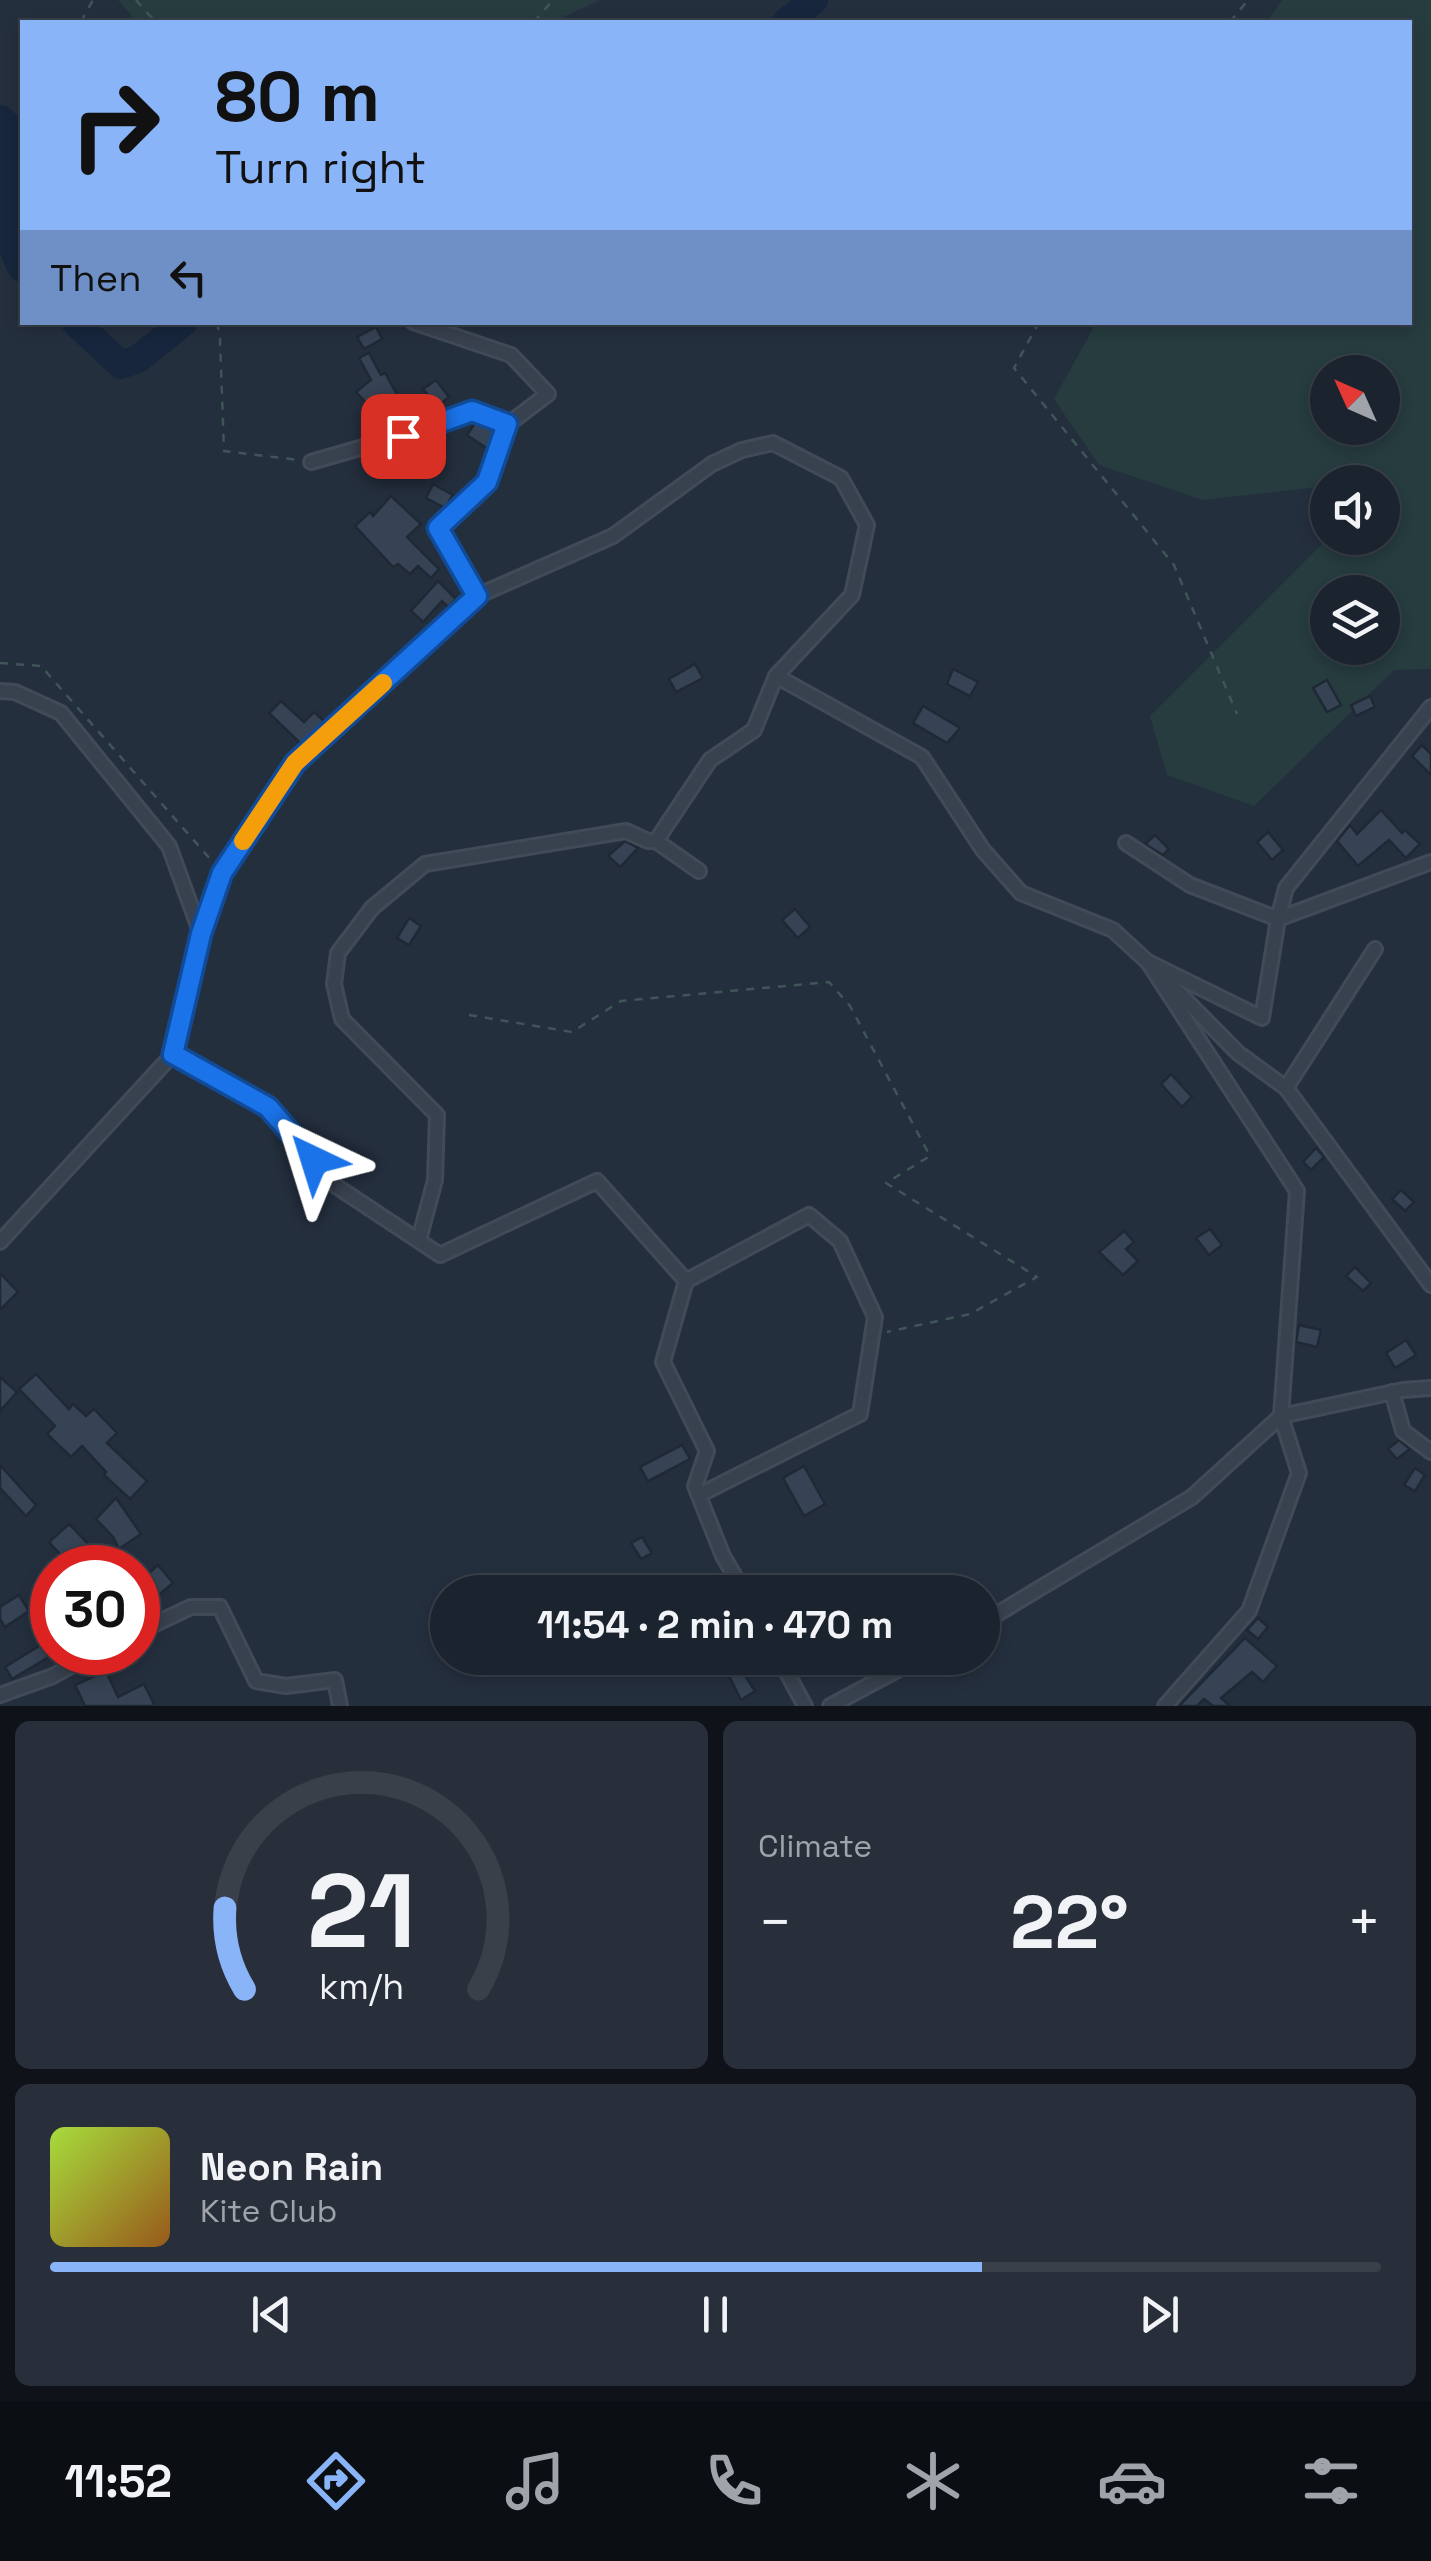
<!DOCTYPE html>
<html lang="en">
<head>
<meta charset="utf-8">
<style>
	body { margin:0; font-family:"Space Grotesk",sans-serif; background:#282f3a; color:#f1f3f6; height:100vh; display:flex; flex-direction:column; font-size:38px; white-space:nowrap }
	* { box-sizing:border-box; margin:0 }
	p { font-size:32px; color:#a0a4aa }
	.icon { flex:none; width:55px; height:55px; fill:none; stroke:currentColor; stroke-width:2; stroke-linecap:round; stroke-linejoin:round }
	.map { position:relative; height:1706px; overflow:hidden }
	.sheet { display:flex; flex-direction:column; gap:15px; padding:15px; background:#0f1319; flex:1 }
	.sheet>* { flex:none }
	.guide { position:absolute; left:20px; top:20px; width:1392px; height:305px; border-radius:0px; box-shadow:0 5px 15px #0003,0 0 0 2px #39404a; background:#8ab4f8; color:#111; overflow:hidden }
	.needle { width:65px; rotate:315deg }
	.fabs { position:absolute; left:1310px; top:355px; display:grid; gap:20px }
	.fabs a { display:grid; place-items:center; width:90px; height:90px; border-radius:50%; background:#1b232e; box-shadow:0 5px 15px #0003,0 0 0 2px #39404a; font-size:50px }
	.speed { position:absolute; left:30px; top:1545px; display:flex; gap:20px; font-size:50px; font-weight:700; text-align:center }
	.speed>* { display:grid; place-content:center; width:130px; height:130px; border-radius:50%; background:#1b232e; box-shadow:0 5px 15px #0003,0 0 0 2px #39404a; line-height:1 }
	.speed .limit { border:15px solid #d22; background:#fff; color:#111 }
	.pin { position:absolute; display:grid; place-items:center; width:85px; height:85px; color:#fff; margin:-42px; border-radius:20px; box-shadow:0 5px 15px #0006 }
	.me { position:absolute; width:110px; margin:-55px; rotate:319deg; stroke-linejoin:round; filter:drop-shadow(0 0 8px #0008) }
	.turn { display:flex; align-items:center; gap:35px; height:210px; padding:0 30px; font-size:45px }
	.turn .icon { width:130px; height:130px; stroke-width:2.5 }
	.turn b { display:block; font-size:70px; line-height:85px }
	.then { display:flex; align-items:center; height:95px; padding:0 30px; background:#0003; gap:20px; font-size:38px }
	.big { font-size:75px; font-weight:800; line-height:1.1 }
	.sheet .card { flex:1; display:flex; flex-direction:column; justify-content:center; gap:15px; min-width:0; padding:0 35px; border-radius:15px; background:#282f3a }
	.sheet .dial { align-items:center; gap:0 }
	.dial svg { height:260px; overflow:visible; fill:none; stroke:#39404a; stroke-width:7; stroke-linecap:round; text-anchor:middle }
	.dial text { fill:#f1f3f6; stroke:none }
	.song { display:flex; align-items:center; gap:30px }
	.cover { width:120px; height:120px; border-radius:15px; background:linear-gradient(135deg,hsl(80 70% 55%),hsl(30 70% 35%)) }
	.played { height:10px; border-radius:5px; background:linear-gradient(90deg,#8ab4f8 70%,#39404a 70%) }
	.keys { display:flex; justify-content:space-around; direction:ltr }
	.heat { display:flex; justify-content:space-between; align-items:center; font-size:55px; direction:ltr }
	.sheet .tiles { flex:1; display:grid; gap:15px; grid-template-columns:1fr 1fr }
	.card:last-child { grid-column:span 2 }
	.trip { position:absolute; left:430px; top:1575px; width:570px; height:100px; border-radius:50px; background:#1b232e; box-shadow:0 5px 15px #0003,0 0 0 2px #39404a; font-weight:800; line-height:100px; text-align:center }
	.tab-bar { display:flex; height:160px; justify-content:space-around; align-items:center; background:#0b0e12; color:#a0a4aa }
	.tab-bar .icon { width:70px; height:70px }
	.tab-bar .current { color:#8ab4f8 }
	.tab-bar b { font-size:45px; color:#f1f3f6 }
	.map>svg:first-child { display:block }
	.green { fill:#263c3f; fill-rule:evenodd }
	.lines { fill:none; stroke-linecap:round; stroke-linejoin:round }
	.river { stroke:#17263c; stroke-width:28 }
	.building { fill:#364354; stroke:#1f2835; stroke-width:2.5 }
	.minor-casing { stroke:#414a57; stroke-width:18 }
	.path { stroke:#3f5557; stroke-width:2.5; stroke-dasharray:8 8; stroke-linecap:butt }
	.minor { stroke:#38414e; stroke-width:12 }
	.route-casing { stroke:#114b97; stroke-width:25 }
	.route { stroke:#1a73e8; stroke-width:18 }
	.slow { stroke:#f59e0b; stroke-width:18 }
</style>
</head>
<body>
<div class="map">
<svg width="1431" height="1706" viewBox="0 0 1431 1706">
	<rect width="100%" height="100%" fill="#242f3e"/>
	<!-- green -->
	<g class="green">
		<path d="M118,0H600L553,22H137Z"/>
		<path d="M1282,0H1431V669L1394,670L1254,806L1167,775L1150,716L1328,538H1382V482H1328L1327,524L1319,487L1203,500L1099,465L1054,399L1096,323L1410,322V22H1267ZM1328,372H1382V428H1328ZM1328,592H1382V648H1328Z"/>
	</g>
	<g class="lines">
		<!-- river -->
		<g class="river">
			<path d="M786,22L814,0"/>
			<path d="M0,119L12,129C8,169 0,233 22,268"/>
			<path d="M75,322L121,365L138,359L184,322"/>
		</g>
	</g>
	<!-- building -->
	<g class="building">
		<path d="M376,327L382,339L364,349L357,337Z"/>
		<path d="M369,353L381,375L385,373L400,400L383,409L378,398L369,406L356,392L371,380L359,358Z"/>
		<path d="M436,380L449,397L437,407L423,389Z"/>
		<path d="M475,423L494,431L488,449L467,435Z"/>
		<path d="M433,484L453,495L445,508L426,498Z"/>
		<path d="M391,496L421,524L407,537L439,569L431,578L418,566L410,574L398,564L393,567L355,526L370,512L373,516Z"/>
		<path d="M438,581L456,599L448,607L442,601L423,622L411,611Z"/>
		<path d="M1391,618L1399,632L1382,642V623Z"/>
		<path d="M695,664L703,678L676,692L669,679Z"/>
		<path d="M953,669L978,682L970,696L947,684Z"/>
		<path d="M1327,680L1341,705L1327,712L1313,688Z"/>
		<path d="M1370,696L1375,707L1356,716L1351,705Z"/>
		<path d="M281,701L304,722L314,712L324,721L301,744L269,713Z"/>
		<path d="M923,706L960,728L947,743L913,723Z"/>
		<path d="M1422,745L1431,754V775L1412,756Z"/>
		<path d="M1381,810L1402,833L1405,830L1420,844L1406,858L1389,840L1358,866L1337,841L1350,825L1357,834Z"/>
		<path d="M1268,832L1283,850L1272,860L1257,842Z"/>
		<path d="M1155,835L1169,849L1163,855L1145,844Z"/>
		<path d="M625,841L638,848L620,867L608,856Z"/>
		<path d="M795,909L810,927L798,938L782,920Z"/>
		<path d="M409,918L421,926L409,945L397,938Z"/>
		<path d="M1171,1074L1192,1097L1182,1107L1161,1084Z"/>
		<path d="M1316,1148L1324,1157L1311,1170L1303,1162Z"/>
		<path d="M1401,1190L1414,1202L1405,1211L1392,1199Z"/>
		<path d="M1210,1229L1222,1245L1209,1255L1196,1238Z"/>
		<path d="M1124,1231L1134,1242L1126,1249L1138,1261L1123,1275L1099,1252Z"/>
		<path d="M1355,1267L1371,1283L1363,1291L1346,1276Z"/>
		<path d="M0,1273L18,1292L0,1310Z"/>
		<path d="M1299,1325L1321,1330L1317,1347L1296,1342Z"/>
		<path d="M1406,1340L1416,1355L1395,1368L1386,1353Z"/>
		<path d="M36,1374L69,1409L73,1404L86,1416L94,1409L117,1433L107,1443L147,1481L130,1499L104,1475L106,1472L82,1446L71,1457L47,1434L55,1426L19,1389Z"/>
		<path d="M0,1377L17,1392L0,1411Z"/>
		<path d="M1399,1440L1410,1449L1397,1459L1388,1449Z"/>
		<path d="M682,1445L690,1459L648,1481L640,1467Z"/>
		<path d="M0,1465L36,1505L26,1516L0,1488Z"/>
		<path d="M804,1466L825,1504L804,1516L783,1478Z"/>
		<path d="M1415,1468L1425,1475L1415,1491L1404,1485Z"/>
		<path d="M116,1498L141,1534L119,1549L113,1537L96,1519Z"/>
		<path d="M69,1524L90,1546L70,1565L49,1542Z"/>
		<path d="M642,1537L652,1553L641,1559L631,1543Z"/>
		<path d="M158,1565L173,1583L154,1599L141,1580Z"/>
		<path d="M19,1595L29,1611L5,1627L0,1619V1607Z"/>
		<path d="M1258,1618L1268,1627L1258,1639L1247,1630Z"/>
		<path d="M52,1638V1655L12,1679L5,1667Z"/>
		<path d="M1245,1638L1277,1666L1263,1682L1252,1672L1221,1698L1230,1706H1213L1204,1699L1197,1706H1179Z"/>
		<path d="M720,1658H765L742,1671L755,1691L741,1700Z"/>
		<path d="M106,1671L118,1697L144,1684L155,1706H85L75,1685Z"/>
	</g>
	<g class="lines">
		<defs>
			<g id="minor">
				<path d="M413,322L511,355L548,394L507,425"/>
				<path d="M311,462L433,427L472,411L507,425L487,483L438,528L477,596L613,536L712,464L742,450L773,443L841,478L867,525L852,595L776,676"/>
				<path d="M0,691L15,692L61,713L169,846L201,934L173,1054L267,1107L336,1186L440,1255L597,1181L686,1281L663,1362L707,1451L695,1486L723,1556L744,1592"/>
				<path d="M1126,843L1190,885L1278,919L1286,888L1431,707"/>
				<path d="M699,871L656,841L710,760L754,730L776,676L922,757L983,850L1021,893L1113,930L1151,965"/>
				<path d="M201,933L222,873L295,763L477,596"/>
				<path d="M1169,983L1238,1053L1286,1088L1431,1285"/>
				<path d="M1286,1088L1375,949"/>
				<path d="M419,1240L435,1180L437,1115L342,1019L334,984L338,953L372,908L425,864L626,831L648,841H656"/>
				<path d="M0,1242L173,1054"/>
				<path d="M686,1281L809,1215L840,1241L875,1317L860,1414L699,1495"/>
				<path d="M1392,1392L1403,1431L1431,1452"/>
				<path d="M982,1623L1192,1497L1281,1416L1403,1390L1431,1388"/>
				<path d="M138,1632L191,1607H220L256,1681L286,1686L335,1680L340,1706"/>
				<path d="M779,1658L805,1706"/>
				<path d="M0,1695L53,1676L96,1652"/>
				<path d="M830,1706L920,1658"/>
				<path d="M1165,1706L1249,1611L1299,1473L1281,1416L1297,1191L1148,962L1262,1018L1278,919L1431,862"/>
			</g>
		</defs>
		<!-- minor casing -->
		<use href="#minor" class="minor-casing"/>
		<!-- path -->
		<g class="path">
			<path d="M136,0L150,16L162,22"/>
			<path d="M81,22L93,0"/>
			<path d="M534,22L553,0"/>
			<path d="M1230,22L1248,0"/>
			<path d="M217,322L220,339L224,451L298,460"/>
			<path d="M1039,322L1014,368L1174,565L1237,714"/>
			<path d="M0,663L41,666L211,860"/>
			<path d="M469,1015L572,1032L621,1001L829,982L850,1006L930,1156L886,1183L1037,1277L970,1314L887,1332"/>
		</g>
		<!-- minor -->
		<use href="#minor" class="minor"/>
	</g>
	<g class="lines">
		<defs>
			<path id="route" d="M314,1160L268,1107L173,1054L201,934L222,873L295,763L477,596L438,528L487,482L507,424L472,411L403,436"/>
		</defs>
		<!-- route casing -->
		<use href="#route" class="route-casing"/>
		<!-- route -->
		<use href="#route" class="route"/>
		<!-- slow -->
		<path class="slow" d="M243,841L295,763L383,683"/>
	</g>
</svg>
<div class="fabs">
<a><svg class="needle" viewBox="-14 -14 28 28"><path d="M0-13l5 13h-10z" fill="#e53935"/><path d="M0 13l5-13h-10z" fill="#a0a4aa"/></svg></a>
<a><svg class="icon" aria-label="sound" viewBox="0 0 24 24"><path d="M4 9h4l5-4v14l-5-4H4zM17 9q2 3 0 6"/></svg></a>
<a><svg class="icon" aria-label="layers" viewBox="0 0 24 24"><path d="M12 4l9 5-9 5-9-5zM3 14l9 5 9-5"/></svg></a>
</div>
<div class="speed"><div class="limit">30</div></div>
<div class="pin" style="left:403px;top:436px;background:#d93025"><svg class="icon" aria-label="arrive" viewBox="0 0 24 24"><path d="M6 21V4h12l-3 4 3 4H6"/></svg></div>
<svg class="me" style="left:314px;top:1160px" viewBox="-20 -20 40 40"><path d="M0-17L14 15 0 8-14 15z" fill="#1a73e8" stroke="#fff" stroke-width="4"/></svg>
<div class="trip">11:54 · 2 min · 470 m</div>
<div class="guide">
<div class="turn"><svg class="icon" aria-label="right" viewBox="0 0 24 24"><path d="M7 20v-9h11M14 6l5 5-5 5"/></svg><div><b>80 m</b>Turn right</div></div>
<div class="then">Then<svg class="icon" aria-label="left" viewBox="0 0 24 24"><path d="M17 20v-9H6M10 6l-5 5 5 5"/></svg></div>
</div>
</div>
<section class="sheet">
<div class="tiles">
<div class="card dial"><svg viewBox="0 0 100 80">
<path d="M14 69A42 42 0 1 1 86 69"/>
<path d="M14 69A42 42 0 0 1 8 44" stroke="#8ab4f8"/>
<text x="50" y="56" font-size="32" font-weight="700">21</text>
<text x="50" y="72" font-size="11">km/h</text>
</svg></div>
<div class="card"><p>Climate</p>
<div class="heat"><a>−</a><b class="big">22°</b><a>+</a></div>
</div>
<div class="card">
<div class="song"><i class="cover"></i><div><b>Neon Rain</b><p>Kite Club</p></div></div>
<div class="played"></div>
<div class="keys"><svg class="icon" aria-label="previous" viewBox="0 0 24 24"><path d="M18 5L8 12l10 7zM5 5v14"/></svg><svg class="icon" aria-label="pause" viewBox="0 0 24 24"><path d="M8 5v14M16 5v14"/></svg><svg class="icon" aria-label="next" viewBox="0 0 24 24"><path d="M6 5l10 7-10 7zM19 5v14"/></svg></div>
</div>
</div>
</section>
<nav class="tab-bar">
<b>11:52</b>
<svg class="icon current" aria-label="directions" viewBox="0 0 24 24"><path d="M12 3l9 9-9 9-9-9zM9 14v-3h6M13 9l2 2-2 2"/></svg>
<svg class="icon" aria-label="music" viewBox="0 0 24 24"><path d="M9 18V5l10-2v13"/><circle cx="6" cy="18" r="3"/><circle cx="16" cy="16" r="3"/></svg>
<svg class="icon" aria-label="phone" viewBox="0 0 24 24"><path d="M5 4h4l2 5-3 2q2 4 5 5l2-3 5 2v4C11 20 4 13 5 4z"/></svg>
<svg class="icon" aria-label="climate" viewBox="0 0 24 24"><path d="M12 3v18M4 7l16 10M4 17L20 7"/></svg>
<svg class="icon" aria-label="car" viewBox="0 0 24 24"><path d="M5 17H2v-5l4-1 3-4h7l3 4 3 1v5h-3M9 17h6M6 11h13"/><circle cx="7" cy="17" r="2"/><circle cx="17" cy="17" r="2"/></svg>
<svg class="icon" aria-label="filters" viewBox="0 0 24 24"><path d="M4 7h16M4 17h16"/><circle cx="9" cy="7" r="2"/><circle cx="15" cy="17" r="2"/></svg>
</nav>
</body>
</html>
